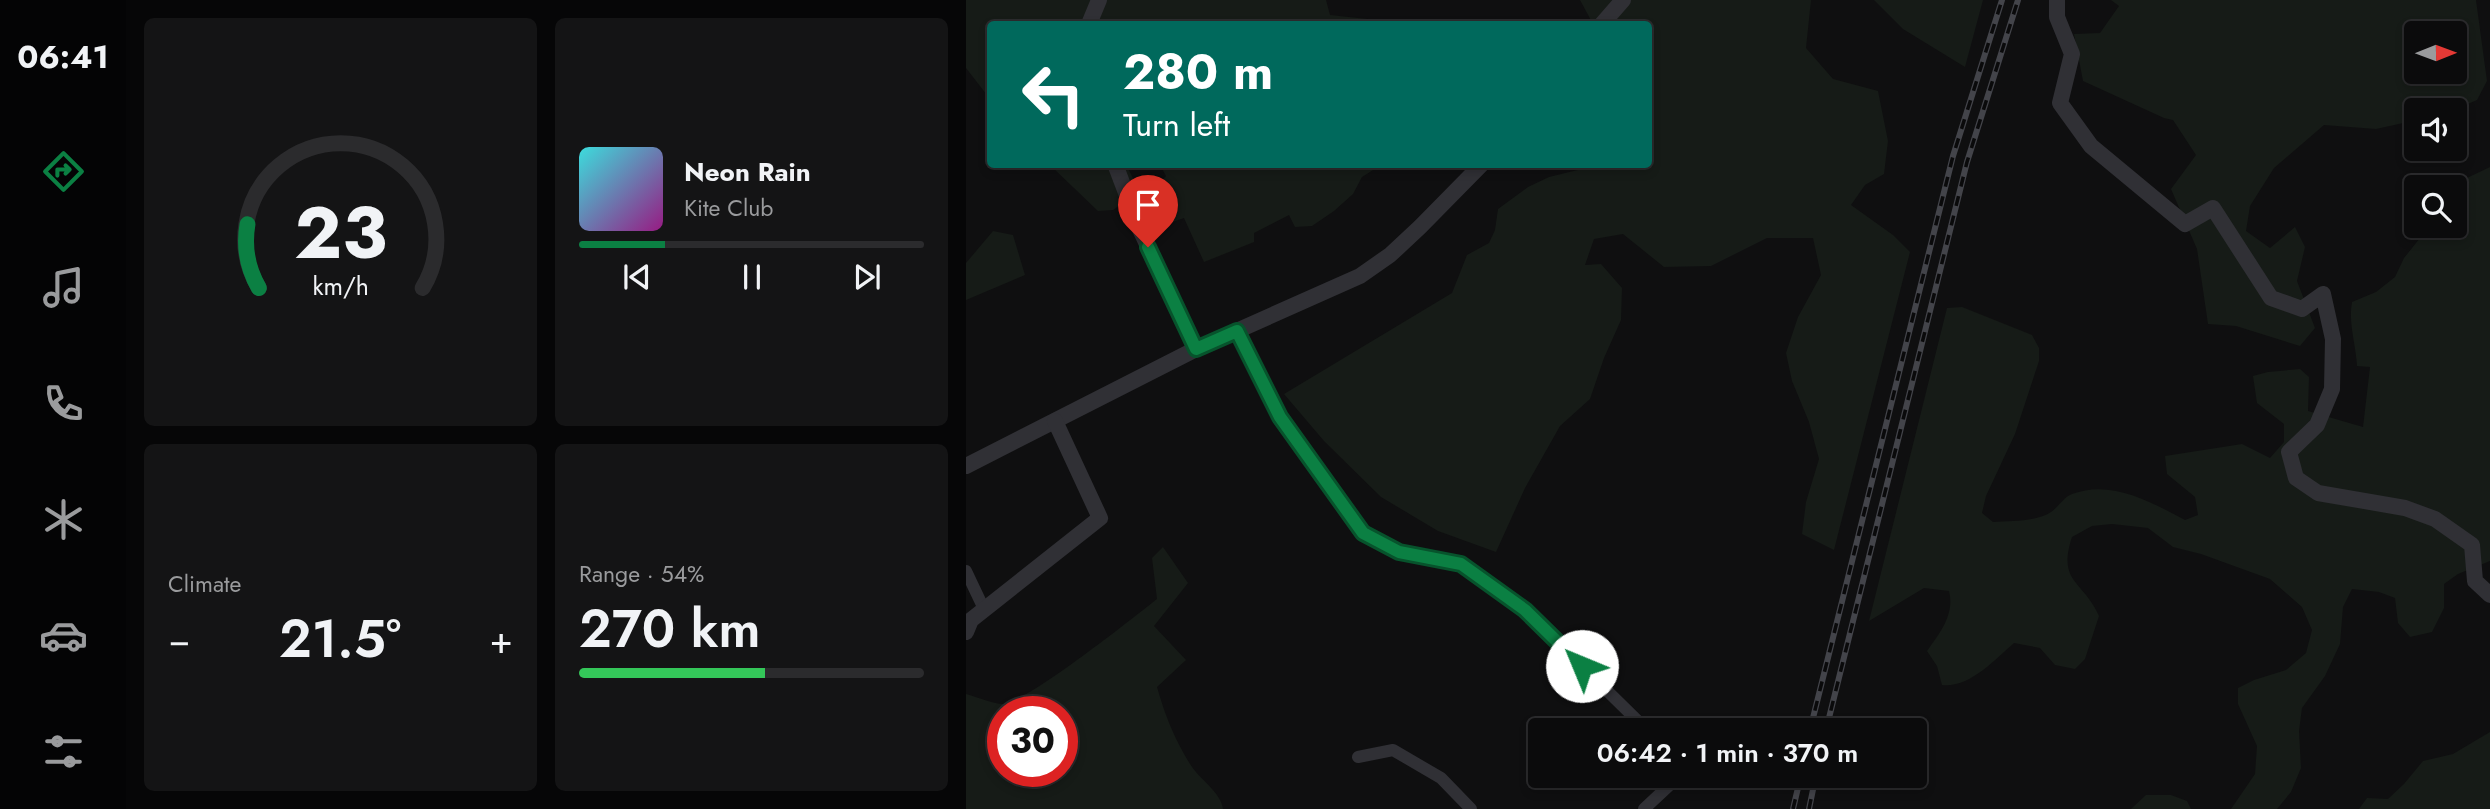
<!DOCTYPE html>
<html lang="en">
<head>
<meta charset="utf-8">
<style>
	body { margin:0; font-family:Jost,sans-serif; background:#141415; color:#f1f3f6; height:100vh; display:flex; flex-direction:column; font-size:26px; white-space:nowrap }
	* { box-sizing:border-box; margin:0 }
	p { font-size:23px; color:#9a9b9d }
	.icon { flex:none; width:38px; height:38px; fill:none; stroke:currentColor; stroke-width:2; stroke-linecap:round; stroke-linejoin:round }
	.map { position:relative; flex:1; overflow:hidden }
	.details { display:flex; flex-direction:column; gap:18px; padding:18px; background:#060607; width:840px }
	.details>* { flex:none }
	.top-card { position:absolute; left:21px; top:21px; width:665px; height:147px; border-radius:7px; box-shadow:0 4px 10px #0003,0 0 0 2px #2b2b2d; background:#00695c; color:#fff; overflow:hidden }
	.needle { width:46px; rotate:89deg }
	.fabs { position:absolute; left:1438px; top:21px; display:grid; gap:14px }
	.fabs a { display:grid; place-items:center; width:63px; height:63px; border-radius:7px; background:#0b0b0c; box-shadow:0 4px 10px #0003,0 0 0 2px #2b2b2d; font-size:35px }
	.speed { position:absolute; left:21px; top:696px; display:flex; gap:14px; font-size:35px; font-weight:700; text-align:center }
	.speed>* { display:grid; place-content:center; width:91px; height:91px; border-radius:50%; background:#0b0b0c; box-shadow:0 4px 10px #0003,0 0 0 2px #2b2b2d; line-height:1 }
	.speed .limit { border:10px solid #d22; background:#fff; color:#111 }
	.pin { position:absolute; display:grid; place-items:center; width:60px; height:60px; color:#fff; margin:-72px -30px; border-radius:50% 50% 50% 0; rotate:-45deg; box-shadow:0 0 7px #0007 }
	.pin .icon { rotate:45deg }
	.me { position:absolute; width:77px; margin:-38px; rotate:315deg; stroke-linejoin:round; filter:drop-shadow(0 0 5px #0008) }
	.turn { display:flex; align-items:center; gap:24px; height:147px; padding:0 21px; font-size:32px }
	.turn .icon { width:91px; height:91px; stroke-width:2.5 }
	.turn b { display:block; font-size:49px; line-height:60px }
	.big { font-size:52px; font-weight:600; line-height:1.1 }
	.details .card { flex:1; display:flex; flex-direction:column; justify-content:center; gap:10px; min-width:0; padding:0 24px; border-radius:10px; background:#141415 }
	.details .dial { align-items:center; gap:0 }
	.dial svg { height:182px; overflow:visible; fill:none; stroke:#2b2b2d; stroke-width:7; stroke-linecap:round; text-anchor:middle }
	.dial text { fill:#f1f3f6; stroke:none }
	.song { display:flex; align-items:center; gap:21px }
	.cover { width:84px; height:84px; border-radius:10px; background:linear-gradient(135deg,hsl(180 70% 55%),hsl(310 70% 35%)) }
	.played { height:7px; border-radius:4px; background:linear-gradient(90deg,#0b8043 25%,#2b2b2d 25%) }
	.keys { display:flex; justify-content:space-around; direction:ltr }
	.heat { display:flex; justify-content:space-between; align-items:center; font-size:38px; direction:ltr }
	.charge { height:10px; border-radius:5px; background:linear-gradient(90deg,#34c759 54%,#2b2b2d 0) }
	.details .tiles { flex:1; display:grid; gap:18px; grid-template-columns:repeat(2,1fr) }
	.trip { position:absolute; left:562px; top:718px; width:399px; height:70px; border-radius:7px; background:#0b0b0c; box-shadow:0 4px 10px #0003,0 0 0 2px #2b2b2d; font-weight:600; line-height:70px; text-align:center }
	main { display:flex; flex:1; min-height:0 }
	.menu { display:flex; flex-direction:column; width:126px; justify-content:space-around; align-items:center; background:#040405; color:#9a9b9d }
	.menu .icon { width:49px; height:49px }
	.menu .selected { color:#0b8043 }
	.menu b { font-size:32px; color:#f1f3f6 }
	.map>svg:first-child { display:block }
	.green { fill:#161b17; fill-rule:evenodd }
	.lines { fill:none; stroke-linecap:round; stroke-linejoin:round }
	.minor { stroke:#303035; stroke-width:12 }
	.tertiary { stroke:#303035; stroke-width:16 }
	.rail-casing { stroke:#43444a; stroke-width:6 }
	.rail { stroke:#0a0a0b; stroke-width:3.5; stroke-dasharray:10; stroke-linecap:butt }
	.route-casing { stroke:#07532c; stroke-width:18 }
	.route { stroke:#0b8043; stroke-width:12 }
</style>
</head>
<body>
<main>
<nav class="menu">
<b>06:41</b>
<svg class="icon selected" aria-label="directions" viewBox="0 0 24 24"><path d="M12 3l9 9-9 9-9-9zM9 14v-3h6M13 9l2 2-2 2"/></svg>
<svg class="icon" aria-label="music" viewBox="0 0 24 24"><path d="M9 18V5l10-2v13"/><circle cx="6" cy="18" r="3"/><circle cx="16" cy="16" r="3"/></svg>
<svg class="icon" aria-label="phone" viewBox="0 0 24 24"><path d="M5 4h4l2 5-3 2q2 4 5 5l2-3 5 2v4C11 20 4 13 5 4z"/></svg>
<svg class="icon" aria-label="climate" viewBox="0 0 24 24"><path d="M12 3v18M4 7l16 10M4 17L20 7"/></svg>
<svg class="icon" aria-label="car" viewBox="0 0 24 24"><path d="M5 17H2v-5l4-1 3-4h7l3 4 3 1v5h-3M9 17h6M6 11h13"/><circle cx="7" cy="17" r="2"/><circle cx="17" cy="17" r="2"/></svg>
<svg class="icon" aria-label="filters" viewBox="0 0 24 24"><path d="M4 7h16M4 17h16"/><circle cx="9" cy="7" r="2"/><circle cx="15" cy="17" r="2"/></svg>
</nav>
<section class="details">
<div class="tiles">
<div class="card dial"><svg viewBox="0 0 100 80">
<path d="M14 69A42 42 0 1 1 86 69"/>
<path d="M14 69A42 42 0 0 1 9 41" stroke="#0b8043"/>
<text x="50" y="56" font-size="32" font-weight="700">23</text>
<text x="50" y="72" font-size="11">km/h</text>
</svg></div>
<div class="card">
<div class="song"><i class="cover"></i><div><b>Neon Rain</b><p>Kite Club</p></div></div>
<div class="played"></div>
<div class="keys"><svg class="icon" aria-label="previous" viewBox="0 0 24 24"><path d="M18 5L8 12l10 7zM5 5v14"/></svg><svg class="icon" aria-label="pause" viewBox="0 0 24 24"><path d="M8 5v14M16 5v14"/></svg><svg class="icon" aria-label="next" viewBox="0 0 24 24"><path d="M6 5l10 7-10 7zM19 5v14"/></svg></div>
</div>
<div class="card"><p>Climate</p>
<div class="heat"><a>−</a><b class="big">21.5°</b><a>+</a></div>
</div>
<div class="card"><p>Range · 54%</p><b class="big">270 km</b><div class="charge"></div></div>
</div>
</section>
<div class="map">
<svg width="1524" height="809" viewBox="0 0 1524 809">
	<rect width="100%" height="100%" fill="#0f0f10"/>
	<!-- green -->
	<g class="green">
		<path d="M0,0H360L364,15L448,24H24V99L0,68Z"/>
		<path d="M614,0H845L840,48L867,79L912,91L922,141L918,174L899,185L885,205L927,235L944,252L868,550L836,534L840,502L853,459L843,422L826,381L820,353L832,317L855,275L847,238H801L745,266L698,267L657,234L628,239L619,265L635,264L656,288L655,320L638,358L624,399L594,426L559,488L530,552L472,531L415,497L358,441L318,394L486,293L501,255L523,243L529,230L532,209L562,187L583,177L632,165L682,164V24H627Z"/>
		<path d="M908,0H1017L999,67L937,29Z"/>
		<path d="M1145,0H1510L1521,81L1511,100L1488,110H1451V120L1410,129L1358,125L1308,168L1284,206L1280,231L1304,248L1329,227L1339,247L1331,281L1349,328L1334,346L1270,326L1242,324L1231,249L1205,189L1230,155L1207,120L1198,118L1117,81L1108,34L1134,33L1153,6ZM1451,33H1489V72H1451Z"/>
		<path d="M84,165H163L161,166L173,191L147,210L132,211Z"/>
		<path d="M194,165H415L396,177L387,194L368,211L346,226L329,227L323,215L288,233V242L238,262L218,218L195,226L185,217L179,200L200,176Z"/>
		<path d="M1524,167V561L1492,574L1478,584V608L1466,632L1444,637L1432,623L1429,598L1413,592L1386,589L1377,607L1374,644L1359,676L1336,708L1333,731L1335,768L1325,792L1311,809H1265L1289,774L1291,746L1272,704V688L1288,680L1320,670L1340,653L1346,630L1336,607L1304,579L1235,554L1207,547L1182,528L1146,524L1126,526L1106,537C1091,583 1117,580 1133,616L1119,659L1109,669L1089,665L1074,648L1048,643C1028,660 1004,688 976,685L971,666L961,651C974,633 989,614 983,591L958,588L903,621L981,308L996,307L1066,335L1073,348V361L1049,434L1020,496L1016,513L1027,522C1044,521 1070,522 1085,512C1092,507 1098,497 1106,494C1145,479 1185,502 1219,520L1232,515L1229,497L1201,474L1199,456L1276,444L1304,458L1318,442V424L1291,403L1287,376L1302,372L1334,369L1343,377L1342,411L1397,427L1404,367L1391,366C1390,345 1382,323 1386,302L1410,292L1429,277L1438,258L1454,238L1448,222V204L1451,203V226H1489V187H1482Z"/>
		<path d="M27,231L47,235L59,275L0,300V263Z"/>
		<path d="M197,547L222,583L188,626L220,660L191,687C200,718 208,737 224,764C233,779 255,792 257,809H0V694C11,697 25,703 36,704C58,705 168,617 191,599L186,558ZM37,712H96V772H37Z"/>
		<path d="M1524,732V809H1393L1401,798L1422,799L1438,784L1457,761L1487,754Z"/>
		<path d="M1180,795H1205L1221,801L1225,809H1165Z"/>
	</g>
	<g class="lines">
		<!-- minor -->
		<g class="minor">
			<path d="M270,331L314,417L396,533L433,552L495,564L559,610L681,730"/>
			<path d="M0,571L18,609"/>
			<path d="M392,757L427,750L475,778L505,809"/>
			<path d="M678,809L710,779V775"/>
		</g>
		<!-- tertiary -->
		<g class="tertiary">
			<path d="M1091,0V17L1106,54L1094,103L1125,146L1219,224L1247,208L1305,298L1336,309L1357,294L1367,339L1366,389L1351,425L1323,452L1330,478L1352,493L1439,508L1469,519L1506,545L1509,581L1524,595"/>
			<path d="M123,24L133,0"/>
			<path d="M636,24L657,0"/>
			<path d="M149,164L173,227L230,349"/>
			<path d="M0,466L230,349L394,276L424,255L454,227L516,164"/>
			<path d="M0,632L5,620L134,518L89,421"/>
		</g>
		<defs>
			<g id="rail">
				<path d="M844,730L987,156L1036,0"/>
				<path d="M860,730L1001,162L1052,0"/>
				<path d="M827,809L835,775"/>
				<path d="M843,809L850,775"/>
			</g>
		</defs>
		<!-- rail casing -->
		<use href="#rail" class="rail-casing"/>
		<!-- rail -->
		<use href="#rail" class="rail"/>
	</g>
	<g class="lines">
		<defs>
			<path id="route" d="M182,247L230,349L271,331L314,417L397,533L433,552L495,564L559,610L616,666"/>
		</defs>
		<!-- route casing -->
		<use href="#route" class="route-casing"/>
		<!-- route -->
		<use href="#route" class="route"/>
	</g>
</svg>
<div class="fabs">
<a><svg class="needle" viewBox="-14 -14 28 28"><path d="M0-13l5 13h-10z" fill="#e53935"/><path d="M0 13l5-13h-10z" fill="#9a9b9d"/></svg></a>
<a><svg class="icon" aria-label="sound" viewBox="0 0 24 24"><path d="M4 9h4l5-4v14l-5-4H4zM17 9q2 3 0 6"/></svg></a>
<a><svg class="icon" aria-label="search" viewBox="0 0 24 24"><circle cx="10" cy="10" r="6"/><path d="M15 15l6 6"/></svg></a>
</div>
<div class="speed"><div class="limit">30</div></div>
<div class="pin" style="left:182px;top:247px;background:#d93025"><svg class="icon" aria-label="arrive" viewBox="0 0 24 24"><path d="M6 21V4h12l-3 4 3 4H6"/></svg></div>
<svg class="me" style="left:616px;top:666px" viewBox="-20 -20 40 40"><circle r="19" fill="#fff"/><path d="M0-13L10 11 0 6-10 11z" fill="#0b8043"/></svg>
<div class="trip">06:42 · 1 min · 370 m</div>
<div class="top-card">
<div class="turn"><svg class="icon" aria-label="left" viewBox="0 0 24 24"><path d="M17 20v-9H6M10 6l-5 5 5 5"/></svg><div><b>280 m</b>Turn left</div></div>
</div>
</div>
</main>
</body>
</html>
